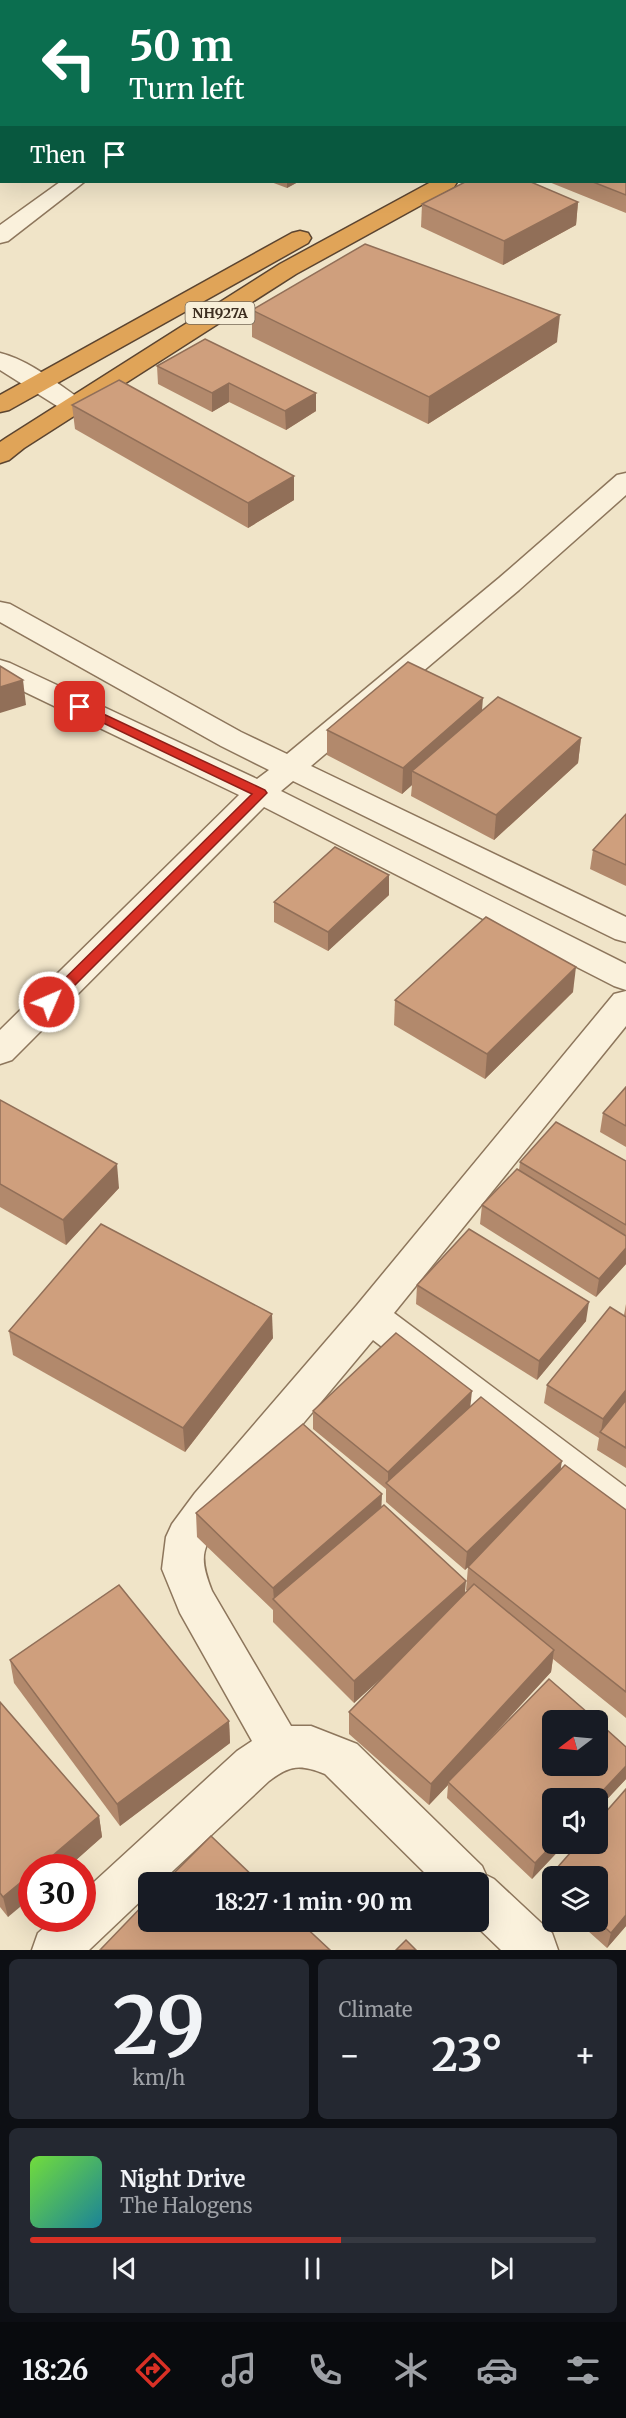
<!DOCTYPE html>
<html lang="en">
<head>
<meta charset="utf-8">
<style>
	body { margin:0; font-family:Merriweather,serif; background:#242831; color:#f1f3f6; height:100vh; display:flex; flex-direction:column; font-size:22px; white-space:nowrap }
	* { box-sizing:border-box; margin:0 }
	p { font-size:20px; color:#9ea1a6 }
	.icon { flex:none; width:33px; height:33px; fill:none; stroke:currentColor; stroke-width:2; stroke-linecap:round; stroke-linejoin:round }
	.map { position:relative; height:1950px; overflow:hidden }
	.sheet { display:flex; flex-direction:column; gap:9px; padding:9px; background:#0d0f14; flex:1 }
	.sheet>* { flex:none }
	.top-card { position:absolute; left:0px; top:0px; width:627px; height:183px; box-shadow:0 6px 24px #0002; background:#0b6e4f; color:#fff; overflow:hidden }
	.needle { width:39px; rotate:254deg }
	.controls { position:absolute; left:542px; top:1710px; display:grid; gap:12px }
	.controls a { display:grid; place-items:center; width:66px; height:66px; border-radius:9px; background:#171b24; box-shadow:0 6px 24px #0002; font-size:30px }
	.speed { position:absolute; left:18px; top:1854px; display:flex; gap:12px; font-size:30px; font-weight:700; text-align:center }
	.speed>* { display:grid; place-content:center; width:78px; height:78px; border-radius:50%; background:#171b24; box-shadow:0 6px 24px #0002; line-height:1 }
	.speed .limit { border:9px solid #d22; background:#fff; color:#111 }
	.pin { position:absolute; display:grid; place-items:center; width:51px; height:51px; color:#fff; margin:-26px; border-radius:12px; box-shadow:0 3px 9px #0006 }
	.me { position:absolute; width:66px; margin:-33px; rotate:45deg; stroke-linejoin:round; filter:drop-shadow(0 0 4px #0008) }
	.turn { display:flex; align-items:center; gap:21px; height:126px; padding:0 30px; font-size:27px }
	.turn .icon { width:78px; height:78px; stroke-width:2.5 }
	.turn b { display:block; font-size:42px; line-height:51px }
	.then { display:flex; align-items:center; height:57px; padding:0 30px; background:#0003; gap:12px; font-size:22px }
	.big { font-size:45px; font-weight:700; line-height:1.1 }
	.sheet .widget { flex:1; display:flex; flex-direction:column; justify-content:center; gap:9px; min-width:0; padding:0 21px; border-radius:9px; background:#242831 }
	.sheet .dial { align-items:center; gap:0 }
	.dial b { font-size:78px; line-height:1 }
	.song { display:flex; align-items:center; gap:18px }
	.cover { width:72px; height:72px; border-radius:9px; background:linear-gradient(135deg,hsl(100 70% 55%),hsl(190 70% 35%)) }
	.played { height:6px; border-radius:3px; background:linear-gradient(90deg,#d93025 55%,#363941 55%) }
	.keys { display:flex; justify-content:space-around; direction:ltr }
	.heat { display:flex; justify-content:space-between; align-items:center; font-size:33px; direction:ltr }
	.sheet .tiles { flex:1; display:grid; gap:9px; grid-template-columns:1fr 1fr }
	.widget:last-child { grid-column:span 2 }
	.trip { position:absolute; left:138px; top:1872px; width:351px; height:60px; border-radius:9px; background:#171b24; box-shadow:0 6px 24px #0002; font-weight:700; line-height:60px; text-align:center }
	.tab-bar { display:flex; height:96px; justify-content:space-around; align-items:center; background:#090b0e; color:#9ea1a6 }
	.tab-bar .icon { width:42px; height:42px }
	.tab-bar .on { color:#d93025 }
	.tab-bar b { font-size:27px; color:#f1f3f6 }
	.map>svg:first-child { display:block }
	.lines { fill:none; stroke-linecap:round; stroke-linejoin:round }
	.minor-casing { stroke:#8d765c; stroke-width:3 }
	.highway-casing { stroke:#5b4430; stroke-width:3 }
	.minor { fill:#faf1dc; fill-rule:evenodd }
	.highway { fill:#e0a458; fill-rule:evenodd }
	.rail { stroke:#3d2e20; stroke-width:3; stroke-dasharray:7 7; stroke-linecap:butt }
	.wall { fill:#b2896c }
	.shaded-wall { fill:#916f58 }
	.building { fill:#cf9f7d; stroke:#916f58; stroke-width:1.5 }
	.route { fill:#d93025; stroke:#8d1f18; stroke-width:1.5 }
	.labels { text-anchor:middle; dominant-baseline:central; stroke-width:5; stroke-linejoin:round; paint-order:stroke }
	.shield { fill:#f7eed8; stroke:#756857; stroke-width:1.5 }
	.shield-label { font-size:14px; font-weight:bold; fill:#3d2e20 }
</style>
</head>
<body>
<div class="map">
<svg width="626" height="1950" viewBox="0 0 626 1950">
	<rect width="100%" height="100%" fill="#f0e4c8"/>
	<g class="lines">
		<defs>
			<g id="minor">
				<path d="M420,0H441L419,2Z"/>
				<path d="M60,182H84L8,241L0,243V225Z"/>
				<path d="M0,353C29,360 58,384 83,401L86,406L83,411L74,413L65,411L0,370Z"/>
				<path d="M626,473V495L519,590L311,766L626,917V942L615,939L293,781L281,791L626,964V990L614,986L264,807L12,1060L0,1064V1030L239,795L0,680V660L10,663L257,779L269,770L221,746L0,622V602L10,604L241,732L287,754L499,578L617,475Z"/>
				<path d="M626,991V1026L394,1313L626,1487V1528L612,1523L373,1340L223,1519C202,1548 198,1556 212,1591L291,1726H311L357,1744L482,1866L486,1875L494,1879L552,1933L558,1950H501L472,1922H478V1882H434L325,1774C300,1764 290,1765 269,1781L161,1882H148V1894L89,1950H32L38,1933L55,1918H82V1893L237,1751L252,1741L180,1613L162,1569L166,1537L172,1524L195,1493L357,1305L614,994Z"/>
			</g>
			<g id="highway">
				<path d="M431,182H457L454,187L296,274L24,448L9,460L0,463V442L6,438L280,264Z"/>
				<path d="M300,231L308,233L311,238L308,243L9,410L0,412V395L292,233Z"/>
			</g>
		</defs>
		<!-- minor casing -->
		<use href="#minor" class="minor-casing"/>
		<!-- highway casing -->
		<use href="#highway" class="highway-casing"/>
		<!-- minor -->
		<use href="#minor" class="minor"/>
		<!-- highway -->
		<use href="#highway" class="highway"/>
		<!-- rail -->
		<path class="rail" d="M192,2L195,0"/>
	</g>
	<!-- wall -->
	<g class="wall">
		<path d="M626,166V213L549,182H626Z"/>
		<path d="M271,182H298L287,188Z"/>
		<path d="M578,202L576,225L503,265L421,227L422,204Z"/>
		<path d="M252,310L557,342L428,424L252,337Z"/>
		<path d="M205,339L316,411L286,430L229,402L212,412L158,384L157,366Z"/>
		<path d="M72,405L294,500L248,528L75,429Z"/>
		<path d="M482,711L581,738L578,763L494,840L411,796L412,785L402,794L327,755V730Z"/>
		<path d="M626,814V886L590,869L593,850Z"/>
		<path d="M389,875V895L328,951L274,922V902Z"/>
		<path d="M573,992L485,1079L394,1025L395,1000Z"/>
		<path d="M626,1087V1147L600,1132L603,1113Z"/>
		<path d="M0,1100L119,1188L66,1245L0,1207Z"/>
		<path d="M626,1161V1264L596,1297L480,1224L482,1205L519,1170L520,1162Z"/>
		<path d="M417,1285L586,1321L537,1380L416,1304Z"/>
		<path d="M626,1304V1317L624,1315Z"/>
		<path d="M626,1317V1468L597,1450L599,1438L544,1403L547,1385Z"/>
		<path d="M9,1331L273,1338L185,1452L13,1355Z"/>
		<path d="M471,1407L560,1470L626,1510V1718L553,1659L551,1672L482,1748L626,1779L597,1810V1798L552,1844H565L532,1879L447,1798L448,1785L429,1805L349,1734V1712L390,1670L354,1703L273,1622V1610L197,1537L196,1513L382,1508L465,1594L468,1591L466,1590L468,1567L465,1570L386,1502V1489L313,1429V1411Z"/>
		<path d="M10,1660L229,1721L230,1743L120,1826L14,1683Z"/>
		<path d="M0,1702L99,1816L102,1837L67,1868H32L8,1917L0,1907Z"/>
		<path d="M626,1789V1926L607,1948L578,1922H597V1876H552V1898L546,1892L549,1877L578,1844H597V1822Z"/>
	</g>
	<!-- shaded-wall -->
	<g class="shaded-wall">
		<path d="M287,182H298L287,188Z"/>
		<path d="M578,202L576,225L503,265L504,241Z"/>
		<path d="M560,315L557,342L428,424L429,397Z"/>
		<path d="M229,383V402L212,412V393Z"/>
		<path d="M316,393V411L286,430L285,411Z"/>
		<path d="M294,476V500L248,528V503Z"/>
		<path d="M23,680L26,705L0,713V687Z"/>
		<path d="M483,698L481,723L412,771V785L402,794L403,768Z"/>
		<path d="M581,738L578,763L494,840L496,815Z"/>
		<path d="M389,875V895L328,951V932Z"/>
		<path d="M576,967L573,992L485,1079L487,1054Z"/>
		<path d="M117,1164L119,1188L66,1245L63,1220Z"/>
		<path d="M626,1248V1264L596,1297L599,1279Z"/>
		<path d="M589,1302L586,1321L537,1380L539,1361Z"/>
		<path d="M272,1314L273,1338L185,1452L183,1428Z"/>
		<path d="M626,1390V1404L601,1432L603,1419Z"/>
		<path d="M472,1391L470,1410L388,1485V1472Z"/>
		<path d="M562,1461L559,1480L465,1570L467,1552Z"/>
		<path d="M382,1494L381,1517L274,1600L273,1588Z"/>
		<path d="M466,1581L464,1604L354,1703V1681Z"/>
		<path d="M554,1650L551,1672L449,1783L448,1782V1785L429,1805L431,1784Z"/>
		<path d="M229,1721L230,1743L120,1826L117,1804Z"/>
		<path d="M626,1766V1779L597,1810V1798H596Z"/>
		<path d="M99,1816L102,1837L67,1868H38Z"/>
		<path d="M553,1844H565L532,1879L535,1863Z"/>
		<path d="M32,1873V1897L8,1917L3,1897Z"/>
		<path d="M626,1915V1926L607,1948L611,1933Z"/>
	</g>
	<!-- building -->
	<g class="building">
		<path d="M626,166V195L593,182H626Z"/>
		<path d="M465,182H531L578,202L504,241L422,204Z"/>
		<path d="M365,244L560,315L429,397L252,310Z"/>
		<path d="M205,339L316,393L285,411L229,383L212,393L157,366Z"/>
		<path d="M119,380L294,476L248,503L72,405Z"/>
		<path d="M408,662L483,698L403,768L327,730Z"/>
		<path d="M0,666L23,680L0,687Z"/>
		<path d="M498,697L581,738L496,815L412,771Z"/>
		<path d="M626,814V865L593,850Z"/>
		<path d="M335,847L389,875L328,932L274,902Z"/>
		<path d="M486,917L576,967L487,1054L395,1000Z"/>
		<path d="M626,1087V1126L603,1113Z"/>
		<path d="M0,1100L117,1164L63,1220L0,1184Z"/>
		<path d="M556,1122L626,1161V1225L520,1162Z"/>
		<path d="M517,1169L626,1236V1248L599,1279L482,1205Z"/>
		<path d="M101,1224L272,1314L183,1428L9,1331Z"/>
		<path d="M469,1229L589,1302L539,1361L417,1285Z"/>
		<path d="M610,1307L626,1317V1390L603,1419L547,1385Z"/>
		<path d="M396,1333L472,1391L388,1472L313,1411Z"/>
		<path d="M481,1397L562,1461L467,1552L386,1483Z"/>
		<path d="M626,1400V1448L600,1432Z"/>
		<path d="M303,1424L382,1494L273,1588L196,1513Z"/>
		<path d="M565,1465L626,1510V1692L468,1567Z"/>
		<path d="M384,1505L466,1581L354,1681L273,1599Z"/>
		<path d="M474,1584L554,1650L431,1784L349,1712Z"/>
		<path d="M119,1585L229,1721L117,1804L10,1660Z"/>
		<path d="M549,1679L596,1720H552V1766H597V1721L626,1747V1766L596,1798H552V1844H553L535,1863L448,1782Z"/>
		<path d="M0,1702L99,1816L38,1868H32V1873L3,1897L0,1893Z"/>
		<path d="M626,1789V1915L611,1933L597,1920V1876H552V1880L549,1877L578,1844H597V1822Z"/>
		<path d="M211,1836L259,1882H165Z"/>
		<path d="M148,1900V1922H300L330,1950H100Z"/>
		<path d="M406,1940L416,1950H396Z"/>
	</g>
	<!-- route -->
	<path class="route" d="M80,703L265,790L267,793L54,1006L49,1007L42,1002L44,999L252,794L76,710V704Z"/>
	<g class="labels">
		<!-- shield labels -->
		<rect class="shield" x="185.5" y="302" width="69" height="22" rx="4.5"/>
		<g class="shield-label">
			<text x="220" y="313">NH927A</text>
		</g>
	</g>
</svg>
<div class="controls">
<a><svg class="needle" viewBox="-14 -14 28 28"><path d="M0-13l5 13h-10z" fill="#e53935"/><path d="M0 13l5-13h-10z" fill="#9ea1a6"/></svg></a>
<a><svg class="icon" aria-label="sound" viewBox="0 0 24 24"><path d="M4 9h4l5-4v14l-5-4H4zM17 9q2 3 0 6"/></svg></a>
<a><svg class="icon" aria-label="layers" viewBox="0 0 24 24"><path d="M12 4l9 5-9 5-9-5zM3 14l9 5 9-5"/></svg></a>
</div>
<div class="speed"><div class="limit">30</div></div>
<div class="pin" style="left:80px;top:707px;background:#d93025"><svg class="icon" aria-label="arrive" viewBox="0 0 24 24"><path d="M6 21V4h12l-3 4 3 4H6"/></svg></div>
<svg class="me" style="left:49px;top:1002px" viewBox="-20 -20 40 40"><circle r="17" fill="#d93025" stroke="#fff" stroke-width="3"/><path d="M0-11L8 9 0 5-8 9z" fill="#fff"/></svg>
<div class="trip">18:27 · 1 min · 90 m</div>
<div class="top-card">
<div class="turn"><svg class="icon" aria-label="left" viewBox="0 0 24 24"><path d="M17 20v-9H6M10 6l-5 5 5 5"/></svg><div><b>50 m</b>Turn left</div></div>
<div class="then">Then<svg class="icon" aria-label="arrive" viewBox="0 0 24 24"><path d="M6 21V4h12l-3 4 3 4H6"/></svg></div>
</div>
</div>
<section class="sheet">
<div class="tiles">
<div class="widget dial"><b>29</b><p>km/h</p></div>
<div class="widget"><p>Climate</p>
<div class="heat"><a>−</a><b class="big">23°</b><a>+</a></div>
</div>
<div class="widget">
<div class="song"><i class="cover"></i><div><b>Night Drive</b><p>The Halogens</p></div></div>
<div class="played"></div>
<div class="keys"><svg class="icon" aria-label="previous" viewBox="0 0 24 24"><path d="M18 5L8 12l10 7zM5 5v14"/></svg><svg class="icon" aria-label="pause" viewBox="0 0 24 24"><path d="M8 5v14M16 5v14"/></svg><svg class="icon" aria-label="next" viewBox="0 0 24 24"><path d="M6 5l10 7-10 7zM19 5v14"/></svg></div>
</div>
</div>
</section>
<nav class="tab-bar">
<b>18:26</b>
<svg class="icon on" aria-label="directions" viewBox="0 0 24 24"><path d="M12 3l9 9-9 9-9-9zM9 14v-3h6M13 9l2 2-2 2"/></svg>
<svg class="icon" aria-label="music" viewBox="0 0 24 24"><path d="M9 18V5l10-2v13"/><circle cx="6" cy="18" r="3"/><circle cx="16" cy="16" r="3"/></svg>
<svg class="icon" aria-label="phone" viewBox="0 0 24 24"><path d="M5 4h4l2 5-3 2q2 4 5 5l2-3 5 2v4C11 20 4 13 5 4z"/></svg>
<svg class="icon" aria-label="climate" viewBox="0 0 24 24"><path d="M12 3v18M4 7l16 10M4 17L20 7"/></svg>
<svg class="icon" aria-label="car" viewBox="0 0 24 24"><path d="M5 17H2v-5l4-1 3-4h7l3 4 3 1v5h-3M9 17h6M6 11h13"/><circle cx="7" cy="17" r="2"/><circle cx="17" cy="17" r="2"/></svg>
<svg class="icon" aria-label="filters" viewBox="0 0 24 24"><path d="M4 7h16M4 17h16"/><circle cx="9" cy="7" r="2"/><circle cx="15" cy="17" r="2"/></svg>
</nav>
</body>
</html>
